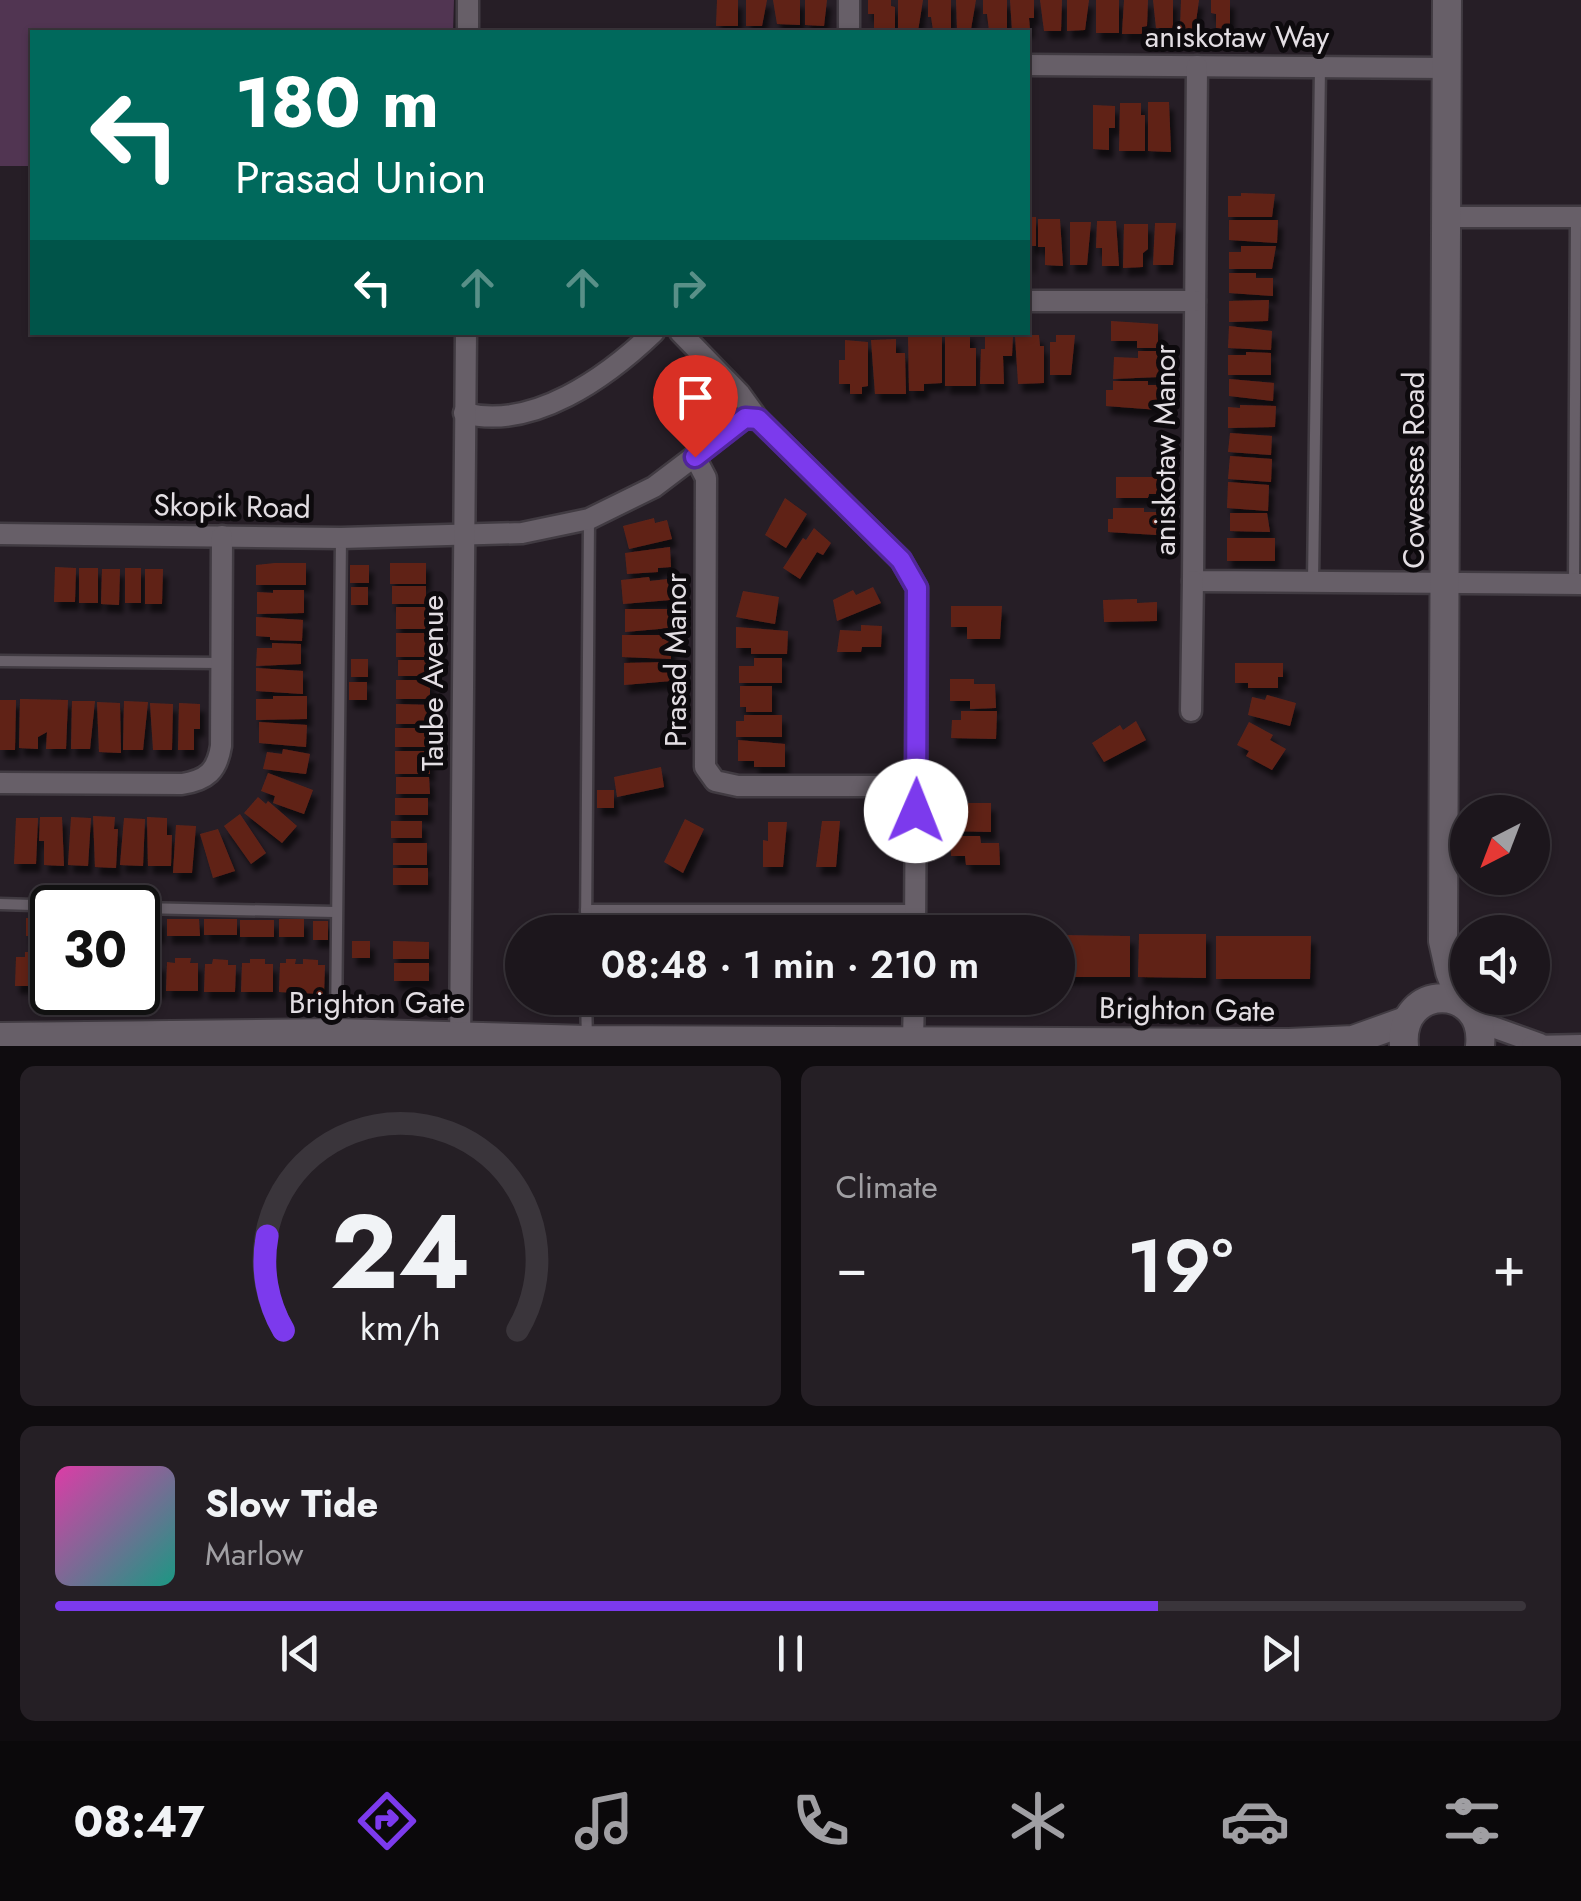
<!DOCTYPE html>
<html lang="en">
<head>
<meta charset="utf-8">
<style>
	body { margin:0; font-family:Jost,sans-serif; background:#251f25; color:#f1f3f6; height:100vh; display:flex; flex-direction:column; font-size:38px; white-space:nowrap }
	* { box-sizing:border-box; margin:0 }
	p { font-size:32px; color:#a09fa3 }
	.icon { flex:none; width:55px; height:55px; fill:none; stroke:currentColor; stroke-width:2; stroke-linecap:round; stroke-linejoin:round }
	.map { position:relative; height:1046px; overflow:hidden }
	.panel { display:flex; flex-direction:column; gap:20px; padding:20px; background:#0f0c0f; flex:1 }
	.panel>* { flex:none }
	.top-card { position:absolute; left:30px; top:30px; width:1000px; height:305px; border-radius:0px; box-shadow:0 2px 8px #0004,0 0 0 2px #3a353b; background:#00695c; color:#fff; overflow:hidden }
	.needle { width:65px; rotate:222deg }
	.controls { position:absolute; left:1450px; top:795px; display:grid; gap:20px }
	.controls a { display:grid; place-items:center; width:100px; height:100px; border-radius:50%; background:#1c161c; box-shadow:0 2px 8px #0004,0 0 0 2px #3a353b; font-size:50px }
	.speed { position:absolute; left:30px; top:885px; display:flex; gap:20px; font-size:50px; font-weight:700; text-align:center }
	.speed>* { display:grid; place-content:center; width:130px; height:130px; border-radius:50%; background:#1c161c; box-shadow:0 2px 8px #0004,0 0 0 2px #3a353b; line-height:1 }
	.speed .limit { border:5px solid #111; border-radius:15px; background:#fff; color:#111 }
	.pin { position:absolute; display:grid; place-items:center; width:85px; height:85px; color:#fff; margin:-102px -42px; border-radius:50% 50% 50% 0; rotate:-45deg; box-shadow:0 0 10px #0007 }
	.pin .icon { rotate:45deg }
	.me { position:absolute; width:110px; margin:-55px; rotate:1deg; stroke-linejoin:round; filter:drop-shadow(0 0 8px #0008) }
	.turn { display:flex; align-items:center; gap:35px; height:210px; padding:0 40px; font-size:45px }
	.turn .icon { width:130px; height:130px; stroke-width:2.5 }
	.turn b { display:block; font-size:70px; line-height:85px }
	.lanes { display:flex; align-items:center; height:95px; padding:0 40px; background:#0003; justify-content:center; gap:50px; direction:ltr }
	.lanes .off { opacity:.35 }
	.big { font-size:75px; font-weight:600; line-height:1.1 }
	.panel .widget { flex:1; display:flex; flex-direction:column; justify-content:center; gap:15px; min-width:0; padding:0 35px; border-radius:15px; background:#251f25 }
	.panel .dial { align-items:center; gap:0 }
	.dial svg { height:260px; overflow:visible; fill:none; stroke:#3a353b; stroke-width:7; stroke-linecap:round; text-anchor:middle }
	.dial text { fill:#f1f3f6; stroke:none }
	.song { display:flex; align-items:center; gap:30px }
	.cover { width:120px; height:120px; border-radius:15px; background:linear-gradient(135deg,hsl(320 70% 55%),hsl(170 70% 35%)) }
	.played { height:10px; border-radius:5px; background:linear-gradient(90deg,#7c3aed 75%,#3a353b 75%) }
	.keys { display:flex; justify-content:space-around; direction:ltr }
	.heat { display:flex; justify-content:space-between; align-items:center; font-size:55px; direction:ltr }
	.panel .tiles { flex:1; display:grid; gap:20px; grid-template-columns:1fr 1fr }
	.widget:last-child { grid-column:span 2 }
	.trip { position:absolute; left:505px; top:915px; width:570px; height:100px; border-radius:50px; background:#1c161c; box-shadow:0 2px 8px #0004,0 0 0 2px #3a353b; font-weight:600; line-height:100px; text-align:center }
	.tab-bar { display:flex; height:160px; justify-content:space-around; align-items:center; background:#0b090b; color:#a09fa3 }
	.tab-bar .icon { width:70px; height:70px }
	.tab-bar .current { color:#7c3aed }
	.tab-bar b { font-size:45px; color:#f1f3f6 }
	.map>svg:first-child { display:block }
	.green { fill:#513552 }
	.building { fill:#612419; filter:url(#shadow) }
	.lines { fill:none; stroke-linecap:round; stroke-linejoin:round }
	.lane-casing { stroke:#413b42; stroke-width:15 }
	.street-casing { stroke:#413b42; stroke-width:25 }
	.secondary-casing { stroke:#413b42; stroke-width:32 }
	.lane { stroke:#675f68; stroke-width:10 }
	.street { stroke:#675f68; stroke-width:20 }
	.secondary { stroke:#675f68; stroke-width:28 }
	.route-casing { stroke:#51269a; stroke-width:25 }
	.route { stroke:#7c3aed; stroke-width:18 }
	.labels { text-anchor:middle; dominant-baseline:central; stroke-width:10; stroke-linejoin:round; paint-order:stroke }
	.street-label { font-size:30px; fill:#e3dee3; stroke:#0d0a0d }
</style>
</head>
<body>
<div class="map">
<svg width="1581" height="1046" viewBox="0 0 1581 1046">
	<defs>
		<filter id="shadow"><feDropShadow dx="4.5" dy="8" stdDeviation="2.5" flood-color="#0009"/></filter>
	</defs>
	<rect width="100%" height="100%" fill="#261e26"/>
	<!-- green -->
	<path class="green" d="M0,0H454L453,32H32V166H0Z"/>
	<!-- building -->
	<g class="building">
		<path d="M717,0H738V26H716Z"/>
		<path d="M746,0H767L762,26H746Z"/>
		<path d="M773,0H800V25L777,24Z"/>
		<path d="M805,0H827L824,26L805,25Z"/>
		<path d="M868,0H891V6L895,7V31H874V14H868Z"/>
		<path d="M898,0H923L918,31L898,30Z"/>
		<path d="M928,0H951V30H933L931,17H928Z"/>
		<path d="M956,0H976L971,29H957Z"/>
		<path d="M983,0H1007V31H989L987,14H983Z"/>
		<path d="M1010,0H1034V18H1029L1030,30H1012Z"/>
		<path d="M1040,0H1062L1061,31H1044Z"/>
		<path d="M1067,0H1089L1085,30L1067,31Z"/>
		<rect x="1096" y="0" width="23" height="33"/>
		<path d="M1124,0H1148L1147,26L1142,27V34H1122Z"/>
		<path d="M1153,0H1173V28H1156Z"/>
		<path d="M1181,0H1199L1195,29H1180Z"/>
		<path d="M1211,0H1230V29L1216,28V14L1211,13Z"/>
		<path d="M1148,102H1169L1171,152L1148,151Z"/>
		<path d="M1120,103H1141V115H1145V151H1119Z"/>
		<path d="M1093,105L1115,106V128H1109V150L1093,149Z"/>
		<path d="M1241,193L1275,194L1272,217H1228V196H1241Z"/>
		<path d="M1028,217H1036V246H1031V265H1028Z"/>
		<path d="M1038,219H1060L1063,266L1045,265V247H1038Z"/>
		<path d="M1229,220H1278L1277,243L1229,240Z"/>
		<path d="M1097,221H1116L1119,266H1102V248H1096Z"/>
		<path d="M1070,222H1091L1087,265H1070Z"/>
		<path d="M1155,223H1176L1173,265H1153Z"/>
		<path d="M1124,224H1148V249L1143,253V267L1123,268Z"/>
		<path d="M1241,246H1276L1272,269H1229V252H1241Z"/>
		<path d="M1229,273H1256V278H1273V296L1229,293Z"/>
		<path d="M1269,300L1268,321L1229,322V301Z"/>
		<path d="M1111,321L1158,324V348H1137V341H1111Z"/>
		<path d="M1229,326L1272,331L1271,350L1228,348Z"/>
		<path d="M945,332H970V348H976V386H945Z"/>
		<path d="M985,333L1013,335L1012,356H1003L1004,384H980L981,349H985Z"/>
		<path d="M942,334V383L924,384V391H909L908,335Z"/>
		<path d="M1015,335H1039L1040,346H1044V383L1018,384Z"/>
		<path d="M1056,335H1075L1071,375H1050V342H1056Z"/>
		<path d="M896,339V353H905L906,394H875L871,340Z"/>
		<path d="M845,340L868,342V386L862,387V394H850V384H839V360H845Z"/>
		<path d="M1138,351H1157L1159,377L1113,379L1114,357L1138,358Z"/>
		<path d="M1246,352L1271,353V375H1228V355H1246Z"/>
		<path d="M1229,379L1274,383L1273,401L1229,396Z"/>
		<path d="M1113,381H1148V385H1159V410L1106,406V390H1113Z"/>
		<path d="M1240,405L1276,406L1275,427L1228,428V407L1240,408Z"/>
		<path d="M1230,433L1272,436L1271,455L1228,452Z"/>
		<path d="M1230,456L1272,459L1271,482L1228,479Z"/>
		<path d="M1116,477H1159V494H1149L1148,498H1116Z"/>
		<path d="M1228,482L1269,485L1268,511L1227,508Z"/>
		<path d="M785,498L807,514L786,548L765,535Z"/>
		<path d="M1113,508H1144V512H1157V535L1108,532V519H1113Z"/>
		<path d="M1230,513H1267L1270,532L1230,531Z"/>
		<path d="M654,518L655,523L667,520L672,539L629,549L623,526Z"/>
		<path d="M814,528L831,543L823,555L817,552L800,579L783,568L803,538L806,540Z"/>
		<rect x="1227" y="538" width="48" height="23"/>
		<path d="M670,547L671,567L658,568V572L627,574L625,553Z"/>
		<path d="M275,563H306V585H256V565Z"/>
		<rect x="390" y="563" width="36" height="21"/>
		<rect x="350" y="565" width="19" height="18"/>
		<path d="M55,567L76,568L75,602H54Z"/>
		<rect x="79" y="568" width="19" height="35"/>
		<rect x="125" y="568" width="16" height="35"/>
		<path d="M102,569H120L119,605L101,604Z"/>
		<path d="M145,569H163L162,604H145Z"/>
		<path d="M649,577L650,581L668,579L670,600L623,604L621,580Z"/>
		<rect x="392" y="586" width="34" height="18"/>
		<rect x="351" y="587" width="17" height="18"/>
		<path d="M873,587L881,603L837,621L833,600L853,590L856,595Z"/>
		<path d="M273,590H304V613L257,614V592L273,593Z"/>
		<path d="M743,591L779,597L775,624L736,617Z"/>
		<path d="M1137,599V603L1157,602V621L1104,622L1103,600Z"/>
		<path d="M951,606H1002L1000,639H967V627H951Z"/>
		<rect x="396" y="607" width="35" height="22"/>
		<path d="M625,609H670V628L625,632Z"/>
		<path d="M256,617L303,620L302,641L270,640V637L256,636Z"/>
		<path d="M861,625L882,626L881,647H862L861,652H837L840,630L861,631Z"/>
		<path d="M736,627L788,631L787,654H751V648H736Z"/>
		<rect x="396" y="633" width="35" height="24"/>
		<path d="M622,635H662V639H671V659L622,657Z"/>
		<path d="M272,643L301,644V664L256,666L257,648H272Z"/>
		<path d="M754,658H782V683H739V666H754Z"/>
		<rect x="351" y="659" width="17" height="18"/>
		<rect x="398" y="660" width="32" height="16"/>
		<path d="M671,662V681L624,685V663Z"/>
		<path d="M1235,663H1283V677H1278V688H1248V683H1235Z"/>
		<path d="M256,668L303,671V694L256,691Z"/>
		<path d="M950,679H974V684H995L996,708L970,709V701H950Z"/>
		<rect x="396" y="680" width="34" height="19"/>
		<rect x="349" y="682" width="18" height="18"/>
		<path d="M740,686H772V712H746V707H740Z"/>
		<path d="M1267,695L1296,703L1290,726L1248,715L1252,697L1265,700Z"/>
		<path d="M273,696H307V719L256,720V699H273Z"/>
		<path d="M20,699L68,700L66,749H46L47,732L38,737V749L19,748Z"/>
		<path d="M0,700H16L15,750H0Z"/>
		<path d="M72,701H95L90,749H71Z"/>
		<path d="M124,701L148,702L143,750H123Z"/>
		<path d="M97,702L120,703L121,753L99,752Z"/>
		<path d="M150,703L173,704L172,750H153Z"/>
		<path d="M179,703L200,704V729H194V750H178Z"/>
		<path d="M396,704L431,705V724H396Z"/>
		<path d="M961,711H997L996,739L951,738L952,720H961Z"/>
		<path d="M744,715H782V737H736V721H744Z"/>
		<path d="M1136,721L1146,740L1104,762L1092,743L1120,725L1123,730Z"/>
		<path d="M259,722L307,725L306,747L259,743Z"/>
		<path d="M1249,722L1273,735L1270,740L1286,749L1272,770L1246,756L1249,751L1237,745Z"/>
		<rect x="395" y="728" width="34" height="19"/>
		<path d="M738,740L785,744V767H754V761H738Z"/>
		<path d="M283,749L310,754L306,774L263,769L267,752L282,754Z"/>
		<rect x="395" y="751" width="35" height="23"/>
		<path d="M661,767L664,787L617,797L614,777Z"/>
		<path d="M268,773L313,790L304,814L273,803L275,796L261,791Z"/>
		<path d="M396,777H429L430,794H396Z"/>
		<rect x="597" y="790" width="17" height="18"/>
		<path d="M258,797L266,804L268,801L297,826L282,843L244,813Z"/>
		<rect x="395" y="798" width="33" height="17"/>
		<path d="M968,803H991V832L951,831L950,809H968Z"/>
		<path d="M240,814L266,853L251,864L224,826Z"/>
		<path d="M93,816L115,817L114,829H118L116,868L95,867Z"/>
		<path d="M40,817H62L64,866L44,865V841H39Z"/>
		<path d="M71,817L91,818L88,866L68,865Z"/>
		<path d="M147,817L167,818V835H172L171,866H148Z"/>
		<path d="M16,818H38L36,864H14Z"/>
		<path d="M124,818L145,819L143,866L120,865Z"/>
		<path d="M685,819L704,829L683,873L664,862Z"/>
		<rect x="391" y="821" width="31" height="17"/>
		<path d="M822,821H840L836,867H816Z"/>
		<path d="M768,822H787L783,867H763V840L768,841Z"/>
		<path d="M176,825L196,826L192,873H173Z"/>
		<path d="M218,829L235,871L213,878L200,834Z"/>
		<path d="M950,836H980L981,843H999L1000,865H966L965,856H951Z"/>
		<rect x="393" y="843" width="34" height="22"/>
		<rect x="393" y="868" width="35" height="17"/>
		<rect x="26" y="918" width="24" height="18"/>
		<path d="M138,918H160L161,936L138,935Z"/>
		<path d="M167,919H199L200,936H167Z"/>
		<rect x="204" y="919" width="33" height="16"/>
		<rect x="279" y="919" width="25" height="18"/>
		<rect x="240" y="920" width="34" height="17"/>
		<rect x="313" y="921" width="15" height="19"/>
		<path d="M1139,934H1206V978L1138,977Z"/>
		<path d="M1058,935L1130,936V977H1058Z"/>
		<path d="M1216,936H1311L1310,979H1216Z"/>
		<rect x="352" y="941" width="18" height="17"/>
		<path d="M393,941L429,942V959H393Z"/>
		<path d="M25,952H38V957L47,958V986H15L16,957H25Z"/>
		<path d="M175,958H191L190,963H198V991H166L167,962L175,963Z"/>
		<path d="M138,959H154V963H161V991L138,990Z"/>
		<path d="M213,959L228,960V965H236L235,992H204L205,964H212Z"/>
		<path d="M250,959H265V964H273V992H241L242,963H250Z"/>
		<path d="M286,959H296L295,964H303V959L318,960V965H325L324,994L279,992L280,963H286Z"/>
		<rect x="394" y="963" width="35" height="18"/>
	</g>
	<g class="lines">
		<defs>
			<g id="lane">
				<path d="M1313,582L1320,67"/>
				<path d="M1574,584L1576,217"/>
				<path d="M0,661L221,663"/>
				<path d="M0,904L133,908"/>
				<path d="M138,908L335,912"/>
				<path d="M586,910H915"/>
				<path d="M586,932L589,519"/>
				<path d="M586,998L587,1040"/>
				<path d="M336,1030L341,538"/>
			</g>
			<g id="street">
				<path d="M468,0V32"/>
				<path d="M849,32V0"/>
				<path d="M1028,65L1447,68"/>
				<path d="M1197,66L1193,581L1581,584"/>
				<path d="M1446,217H1581"/>
				<path d="M1028,301H1195"/>
				<path d="M680,332L740,394L758,419"/>
				<path d="M464,413C533,431 607,377 654,332"/>
				<path d="M695,457L706,478L705,767L715,781L738,786H916"/>
				<path d="M0,534L341,538L522,533L589,519L654,487L745,418L758,419L901,560L917,588L915,932"/>
				<path d="M1191,711L1193,581"/>
				<path d="M0,783L182,784C207,780 217,771 221,746L222,536"/>
				<path d="M1479,1022L1540,1044"/>
				<path d="M913,1039L914,998"/>
				<path d="M460,1046L466,332"/>
				<path d="M1532,1046L1581,1045"/>
			</g>
			<g id="secondary">
				<path d="M1447,0L1443,941L1450,972L1462,1003"/>
				<path d="M0,1037L336,1033L587,1040L1289,1043L1353,1040L1406,1021"/>
				<path d="M1404,1046C1398,982 1487,983 1480,1046"/>
			</g>
		</defs>
		<!-- lane casing -->
		<use href="#lane" class="lane-casing"/>
		<!-- street casing -->
		<use href="#street" class="street-casing"/>
		<!-- secondary casing -->
		<use href="#secondary" class="secondary-casing"/>
		<!-- lane -->
		<use href="#lane" class="lane"/>
		<!-- street -->
		<use href="#street" class="street"/>
		<!-- secondary -->
		<use href="#secondary" class="secondary"/>
	</g>
	<g class="lines">
		<defs>
			<path id="route" d="M695,457L745,418L758,419L901,560L917,588L916,811"/>
		</defs>
		<!-- route casing -->
		<use href="#route" class="route-casing"/>
		<!-- route -->
		<use href="#route" class="route"/>
	</g>
	<g class="labels">
		<!-- street labels -->
		<g class="street-label">
			<text x="1237" y="36">aniskotaw Way</text>
			<text transform="translate(1164 450) rotate(-90)">aniskotaw Manor</text>
			<text transform="translate(1413 470) rotate(-90)">Cowesses Road</text>
			<text transform="translate(232 506) rotate(1)">Skopik Road</text>
			<text transform="translate(675 660) rotate(-90)">Prasad Manor</text>
			<text transform="translate(432 683) rotate(-90)">Taube Avenue</text>
			<text x="377" y="1002">Brighton Gate</text>
			<text transform="translate(1187 1009) rotate(1)">Brighton Gate</text>
		</g>
	</g>
</svg>
<div class="controls">
<a><svg class="needle" viewBox="-14 -14 28 28"><path d="M0-13l5 13h-10z" fill="#e53935"/><path d="M0 13l5-13h-10z" fill="#a09fa3"/></svg></a>
<a><svg class="icon" aria-label="sound" viewBox="0 0 24 24"><path d="M4 9h4l5-4v14l-5-4H4zM17 9q2 3 0 6"/></svg></a>
</div>
<div class="speed"><div class="limit">30</div></div>
<div class="pin" style="left:695px;top:457px;background:#d93025"><svg class="icon" aria-label="arrive" viewBox="0 0 24 24"><path d="M6 21V4h12l-3 4 3 4H6"/></svg></div>
<svg class="me" style="left:916px;top:811px" viewBox="-20 -20 40 40"><circle r="19" fill="#fff"/><path d="M0-13L10 11 0 6-10 11z" fill="#7c3aed"/></svg>
<div class="trip">08:48 · 1 min · 210 m</div>
<div class="top-card">
<div class="turn"><svg class="icon" aria-label="left" viewBox="0 0 24 24"><path d="M17 20v-9H6M10 6l-5 5 5 5"/></svg><div><b>180 m</b>Prasad Union</div></div>
<div class="lanes"><svg class="icon" aria-label="left" viewBox="0 0 24 24"><path d="M17 20v-9H6M10 6l-5 5 5 5"/></svg><svg class="icon off" aria-label="ahead" viewBox="0 0 24 24"><path d="M12 20V5M6 11l6-6 6 6"/></svg><svg class="icon off" aria-label="ahead" viewBox="0 0 24 24"><path d="M12 20V5M6 11l6-6 6 6"/></svg><svg class="icon off" aria-label="right" viewBox="0 0 24 24"><path d="M7 20v-9h11M14 6l5 5-5 5"/></svg></div>
</div>
</div>
<section class="panel">
<div class="tiles">
<div class="widget dial"><svg viewBox="0 0 100 80">
<path d="M14 69A42 42 0 1 1 86 69"/>
<path d="M14 69A42 42 0 0 1 9 40" stroke="#7c3aed"/>
<text x="50" y="56" font-size="32" font-weight="700">24</text>
<text x="50" y="72" font-size="11">km/h</text>
</svg></div>
<div class="widget"><p>Climate</p>
<div class="heat"><a>−</a><b class="big">19°</b><a>+</a></div>
</div>
<div class="widget">
<div class="song"><i class="cover"></i><div><b>Slow Tide</b><p>Marlow</p></div></div>
<div class="played"></div>
<div class="keys"><svg class="icon" aria-label="previous" viewBox="0 0 24 24"><path d="M18 5L8 12l10 7zM5 5v14"/></svg><svg class="icon" aria-label="pause" viewBox="0 0 24 24"><path d="M8 5v14M16 5v14"/></svg><svg class="icon" aria-label="next" viewBox="0 0 24 24"><path d="M6 5l10 7-10 7zM19 5v14"/></svg></div>
</div>
</div>
</section>
<nav class="tab-bar">
<b>08:47</b>
<svg class="icon current" aria-label="directions" viewBox="0 0 24 24"><path d="M12 3l9 9-9 9-9-9zM9 14v-3h6M13 9l2 2-2 2"/></svg>
<svg class="icon" aria-label="music" viewBox="0 0 24 24"><path d="M9 18V5l10-2v13"/><circle cx="6" cy="18" r="3"/><circle cx="16" cy="16" r="3"/></svg>
<svg class="icon" aria-label="phone" viewBox="0 0 24 24"><path d="M5 4h4l2 5-3 2q2 4 5 5l2-3 5 2v4C11 20 4 13 5 4z"/></svg>
<svg class="icon" aria-label="climate" viewBox="0 0 24 24"><path d="M12 3v18M4 7l16 10M4 17L20 7"/></svg>
<svg class="icon" aria-label="car" viewBox="0 0 24 24"><path d="M5 17H2v-5l4-1 3-4h7l3 4 3 1v5h-3M9 17h6M6 11h13"/><circle cx="7" cy="17" r="2"/><circle cx="17" cy="17" r="2"/></svg>
<svg class="icon" aria-label="filters" viewBox="0 0 24 24"><path d="M4 7h16M4 17h16"/><circle cx="9" cy="7" r="2"/><circle cx="15" cy="17" r="2"/></svg>
</nav>
</body>
</html>
